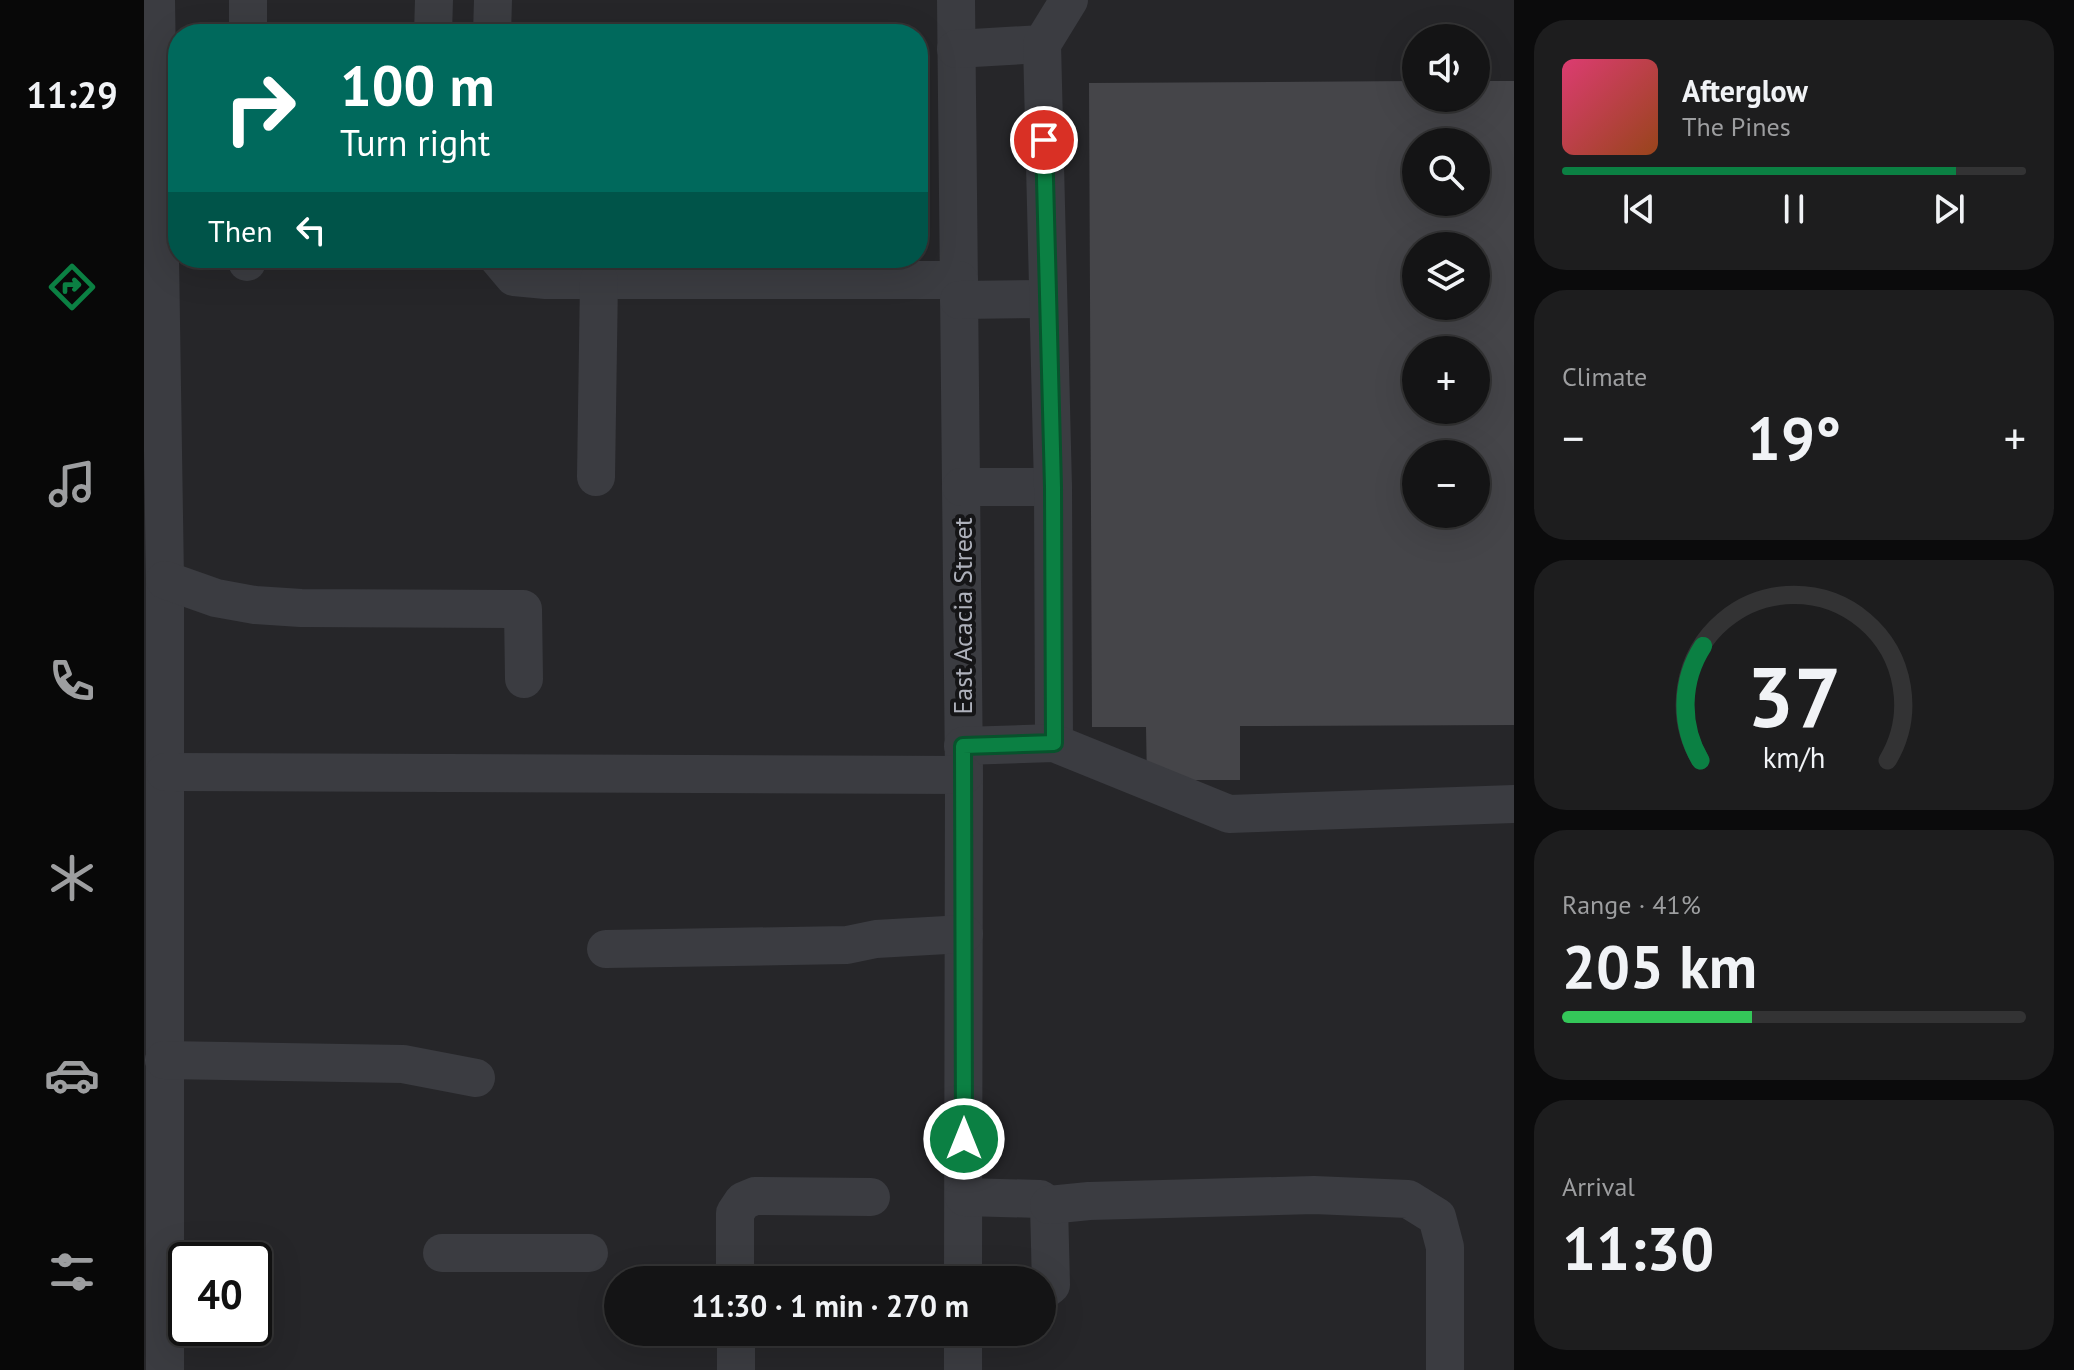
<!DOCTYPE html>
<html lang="en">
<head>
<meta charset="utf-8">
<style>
	body { margin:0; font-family:"PT Sans",sans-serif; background:#1d1d1e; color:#f1f3f6; height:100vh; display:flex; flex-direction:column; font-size:30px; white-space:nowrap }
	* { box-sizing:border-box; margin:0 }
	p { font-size:26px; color:#9d9ea0 }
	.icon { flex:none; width:44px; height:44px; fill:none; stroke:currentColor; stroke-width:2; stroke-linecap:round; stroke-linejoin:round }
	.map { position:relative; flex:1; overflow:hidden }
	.details { display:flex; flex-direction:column; gap:20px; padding:20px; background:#0b0b0c; width:560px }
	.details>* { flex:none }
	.top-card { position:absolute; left:24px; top:24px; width:760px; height:244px; border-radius:32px; box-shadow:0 8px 32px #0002,0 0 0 2px #333334; background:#00695c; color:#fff; overflow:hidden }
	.buttons { position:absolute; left:1258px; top:24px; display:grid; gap:16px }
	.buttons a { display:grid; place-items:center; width:88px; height:88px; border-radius:50%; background:#141415; box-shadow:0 8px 32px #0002,0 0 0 2px #333334; font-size:40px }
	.speed { position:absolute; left:24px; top:1242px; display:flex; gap:16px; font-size:40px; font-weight:700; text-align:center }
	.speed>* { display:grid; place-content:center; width:104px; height:104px; border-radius:50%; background:#141415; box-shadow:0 8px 32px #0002,0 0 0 2px #333334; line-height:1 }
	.speed .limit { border:4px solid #111; border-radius:12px; background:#fff; color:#111 }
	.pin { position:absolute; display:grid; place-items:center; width:68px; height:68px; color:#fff; margin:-34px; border:4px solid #fff; border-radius:50%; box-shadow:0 2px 8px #0007 }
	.me { position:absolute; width:88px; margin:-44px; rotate:0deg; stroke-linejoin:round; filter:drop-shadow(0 0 6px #0008) }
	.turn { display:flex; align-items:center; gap:28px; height:168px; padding:0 40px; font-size:36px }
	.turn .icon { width:104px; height:104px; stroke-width:2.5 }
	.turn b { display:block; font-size:56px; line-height:68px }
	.then { display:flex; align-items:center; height:76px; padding:0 40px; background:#0003; gap:16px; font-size:30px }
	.big { font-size:60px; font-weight:800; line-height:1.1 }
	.details .card { flex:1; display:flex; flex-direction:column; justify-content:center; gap:12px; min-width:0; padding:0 28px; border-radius:32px; background:#1d1d1e }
	.details .dial { align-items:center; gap:0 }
	.dial svg { height:208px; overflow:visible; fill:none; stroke:#333334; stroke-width:7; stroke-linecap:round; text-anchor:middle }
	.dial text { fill:#f1f3f6; stroke:none }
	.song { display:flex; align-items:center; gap:24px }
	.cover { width:96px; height:96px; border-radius:12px; background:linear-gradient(135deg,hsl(340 70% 55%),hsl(20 70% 35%)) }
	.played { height:8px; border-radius:4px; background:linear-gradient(90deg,#0b8043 85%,#333334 85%) }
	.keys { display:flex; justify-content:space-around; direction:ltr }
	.heat { display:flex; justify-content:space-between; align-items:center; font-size:44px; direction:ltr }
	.charge { height:12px; border-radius:6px; background:linear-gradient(90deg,#34c759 41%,#333334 0) }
	.trip { position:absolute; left:460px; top:1266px; width:452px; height:80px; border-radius:40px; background:#141415; box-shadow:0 8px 32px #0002,0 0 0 2px #333334; font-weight:800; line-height:80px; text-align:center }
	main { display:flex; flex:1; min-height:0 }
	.menu { display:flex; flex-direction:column; width:144px; justify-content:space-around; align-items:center; background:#080808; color:#9d9ea0 }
	.menu .icon { width:56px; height:56px }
	.menu .active { color:#0b8043 }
	.menu b { font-size:36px; color:#f1f3f6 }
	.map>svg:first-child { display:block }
	.built { fill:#262629; fill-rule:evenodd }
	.building { fill:#454549; fill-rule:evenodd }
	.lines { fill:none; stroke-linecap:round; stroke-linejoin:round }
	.minor { stroke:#3b3c41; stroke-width:38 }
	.route-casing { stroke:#07532c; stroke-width:20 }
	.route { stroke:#0b8043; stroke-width:14 }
	.labels { text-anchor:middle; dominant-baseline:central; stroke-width:8; stroke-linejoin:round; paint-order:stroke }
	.street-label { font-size:26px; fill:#aeb1bb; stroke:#151517 }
</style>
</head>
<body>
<main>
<nav class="menu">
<b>11:29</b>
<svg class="icon active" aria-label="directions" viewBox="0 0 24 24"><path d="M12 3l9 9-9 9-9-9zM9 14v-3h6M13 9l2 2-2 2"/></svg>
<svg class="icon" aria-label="music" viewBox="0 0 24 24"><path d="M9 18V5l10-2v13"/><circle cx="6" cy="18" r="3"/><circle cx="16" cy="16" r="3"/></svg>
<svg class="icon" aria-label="phone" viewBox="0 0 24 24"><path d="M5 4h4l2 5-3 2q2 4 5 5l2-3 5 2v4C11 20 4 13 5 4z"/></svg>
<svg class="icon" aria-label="climate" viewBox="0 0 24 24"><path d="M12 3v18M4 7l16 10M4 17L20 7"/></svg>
<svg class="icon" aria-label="car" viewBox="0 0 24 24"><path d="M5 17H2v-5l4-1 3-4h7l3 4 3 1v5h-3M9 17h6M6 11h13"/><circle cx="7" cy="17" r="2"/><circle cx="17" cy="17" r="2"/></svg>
<svg class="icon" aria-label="filters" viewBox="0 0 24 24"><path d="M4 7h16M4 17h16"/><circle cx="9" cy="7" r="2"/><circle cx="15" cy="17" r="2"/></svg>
</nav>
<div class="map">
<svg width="1370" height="1370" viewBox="0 0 1370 1370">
	<rect width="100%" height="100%" fill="#1a1a1c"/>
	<!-- built -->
	<path class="built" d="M0,0H1370V1370H0ZM34,34H774V258H34ZM1272,38H1332V98H1272ZM1272,142H1332V202H1272ZM1272,246H1332V306H1272ZM1272,350H1332V410H1272ZM1272,454H1332V514H1272ZM42,1260H110V1328H42ZM474,1280H898V1332H474Z"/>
	<!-- building -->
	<path class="building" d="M1272,81V98H1332V81H1370V725L1096,726V780H1003L1002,727H948L945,83ZM1272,142H1332V202H1272ZM1272,246H1332V306H1272ZM1272,350H1332V410H1272ZM1272,454H1332V514H1272Z"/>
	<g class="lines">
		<!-- minor -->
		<g class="minor">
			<path d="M12,0L21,580V1370"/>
			<path d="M104,0V34"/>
			<path d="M812,0L820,775L819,1280"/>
			<path d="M289,34L290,0"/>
			<path d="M348,34L349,0"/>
			<path d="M812,49L898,44"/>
			<path d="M103,258V262"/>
			<path d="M354,258L370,277L402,280H815"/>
			<path d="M815,300L904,299"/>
			<path d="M452,477L455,280"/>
			<path d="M817,487H909"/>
			<path d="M21,580L72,598L111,605L157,608L379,609L380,679"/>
			<path d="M910,743L909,487L898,44L925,0"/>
			<path d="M819,746L910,743L1085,814L1370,804"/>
			<path d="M21,772L820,775"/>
			<path d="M462,949L703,945L732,939L820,934"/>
			<path d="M20,1060L259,1064L332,1078"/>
			<path d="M820,1197L896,1199L905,1205L907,1285L898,1292"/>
			<path d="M905,1205L945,1201L1170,1195L1264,1199L1293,1217L1301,1247V1370"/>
			<path d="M298,1253H445"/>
			<path d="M591,1280V1213L599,1201L611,1196L727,1197"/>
			<path d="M592,1332V1370"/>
			<path d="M819,1370V1332"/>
		</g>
	</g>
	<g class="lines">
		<defs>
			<path id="route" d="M820,1139L819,746L910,743L909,487L900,140"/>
		</defs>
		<!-- route casing -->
		<use href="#route" class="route-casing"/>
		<!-- route -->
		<use href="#route" class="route"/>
	</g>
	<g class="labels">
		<!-- street labels -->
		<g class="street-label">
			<text transform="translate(818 616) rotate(-90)">East Acacia Street</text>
		</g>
	</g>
</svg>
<div class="buttons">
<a><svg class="icon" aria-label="sound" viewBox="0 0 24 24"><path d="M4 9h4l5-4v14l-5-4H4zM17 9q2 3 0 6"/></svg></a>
<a><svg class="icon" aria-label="search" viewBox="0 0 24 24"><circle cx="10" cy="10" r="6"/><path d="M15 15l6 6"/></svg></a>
<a><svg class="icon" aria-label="layers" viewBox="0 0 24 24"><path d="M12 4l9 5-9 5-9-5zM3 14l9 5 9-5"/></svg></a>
<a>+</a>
<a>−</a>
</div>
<div class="speed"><div class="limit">40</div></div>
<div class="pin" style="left:900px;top:140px;background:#d93025"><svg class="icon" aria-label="arrive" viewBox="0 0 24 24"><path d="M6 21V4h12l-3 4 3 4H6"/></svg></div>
<svg class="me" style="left:820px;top:1139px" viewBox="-20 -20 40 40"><circle r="17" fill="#0b8043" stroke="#fff" stroke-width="3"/><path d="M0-11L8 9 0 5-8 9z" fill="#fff"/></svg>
<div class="trip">11:30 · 1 min · 270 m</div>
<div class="top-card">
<div class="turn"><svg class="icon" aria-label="right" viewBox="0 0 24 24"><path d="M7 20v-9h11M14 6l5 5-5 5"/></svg><div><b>100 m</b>Turn right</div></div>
<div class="then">Then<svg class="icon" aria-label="left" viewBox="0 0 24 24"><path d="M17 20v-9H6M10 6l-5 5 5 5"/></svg></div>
</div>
</div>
<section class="details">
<div class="card">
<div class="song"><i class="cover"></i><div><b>Afterglow</b><p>The Pines</p></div></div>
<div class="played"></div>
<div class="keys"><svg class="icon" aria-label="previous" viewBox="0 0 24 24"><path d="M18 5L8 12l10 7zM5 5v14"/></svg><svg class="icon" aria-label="pause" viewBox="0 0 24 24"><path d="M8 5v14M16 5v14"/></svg><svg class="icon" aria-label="next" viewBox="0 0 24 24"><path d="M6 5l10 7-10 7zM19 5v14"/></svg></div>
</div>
<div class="card"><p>Climate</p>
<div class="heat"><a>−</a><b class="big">19°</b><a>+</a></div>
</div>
<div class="card dial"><svg viewBox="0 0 100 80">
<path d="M14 69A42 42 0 1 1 86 69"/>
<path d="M14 69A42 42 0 0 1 15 25" stroke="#0b8043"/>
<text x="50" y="56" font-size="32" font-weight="700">37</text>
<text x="50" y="72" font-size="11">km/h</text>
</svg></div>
<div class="card"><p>Range · 41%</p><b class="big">205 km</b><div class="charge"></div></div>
<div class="card"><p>Arrival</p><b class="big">11:30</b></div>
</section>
</main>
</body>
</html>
